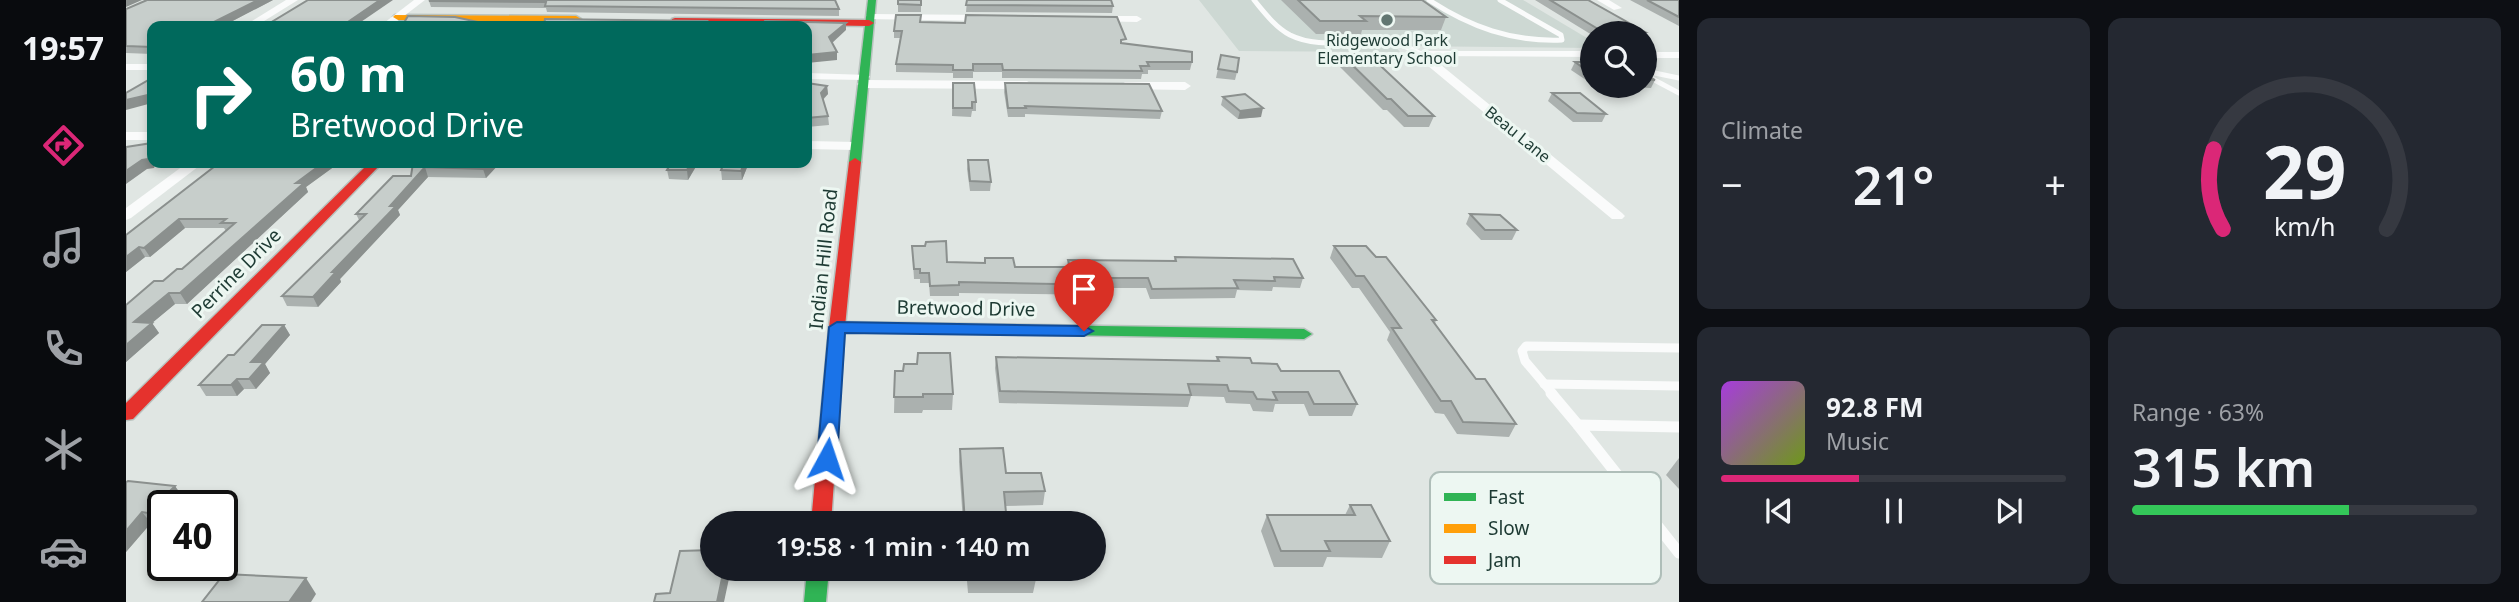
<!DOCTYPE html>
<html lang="en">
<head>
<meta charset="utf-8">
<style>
	body { margin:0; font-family:"Noto Sans",sans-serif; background:#242831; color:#f1f3f6; height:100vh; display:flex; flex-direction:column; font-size:26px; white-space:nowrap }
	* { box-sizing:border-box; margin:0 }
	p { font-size:23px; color:#9ea1a6 }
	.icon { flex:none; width:38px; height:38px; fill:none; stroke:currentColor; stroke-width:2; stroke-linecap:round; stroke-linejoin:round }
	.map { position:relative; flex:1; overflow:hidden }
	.sheet { display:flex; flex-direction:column; gap:18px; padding:18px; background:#0d0f14; width:840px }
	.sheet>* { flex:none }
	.top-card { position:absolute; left:21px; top:21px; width:665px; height:147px; border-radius:14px; box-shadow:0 4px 10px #0003; background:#00695c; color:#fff; overflow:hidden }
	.fabs { position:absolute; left:1454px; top:21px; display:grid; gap:14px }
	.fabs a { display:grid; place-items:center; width:77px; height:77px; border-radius:50%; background:#171b24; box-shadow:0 4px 10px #0003; font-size:35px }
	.speed { position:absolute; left:21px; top:490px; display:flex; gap:14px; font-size:35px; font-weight:700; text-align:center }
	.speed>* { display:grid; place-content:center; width:91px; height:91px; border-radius:50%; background:#171b24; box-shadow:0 4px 10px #0003; line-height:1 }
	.speed .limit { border:4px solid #111; border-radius:10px; background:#fff; color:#111 }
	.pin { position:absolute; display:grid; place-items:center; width:60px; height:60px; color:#fff; margin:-72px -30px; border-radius:50% 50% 50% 0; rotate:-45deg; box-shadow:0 0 7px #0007 }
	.pin .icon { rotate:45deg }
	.me { position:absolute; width:77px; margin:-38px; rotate:5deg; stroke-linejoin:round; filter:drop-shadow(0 0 5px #0008) }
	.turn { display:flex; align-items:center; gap:24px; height:147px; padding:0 28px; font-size:32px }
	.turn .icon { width:91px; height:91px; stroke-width:2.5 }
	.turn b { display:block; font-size:49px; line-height:60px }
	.big { font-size:52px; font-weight:600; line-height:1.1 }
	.sheet .card { flex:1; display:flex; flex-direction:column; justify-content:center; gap:10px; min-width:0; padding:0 24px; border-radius:14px; background:#242831 }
	.sheet .dial { align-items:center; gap:0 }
	.dial svg { height:182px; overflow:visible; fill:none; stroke:#363941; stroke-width:7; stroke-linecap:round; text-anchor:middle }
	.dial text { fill:#f1f3f6; stroke:none }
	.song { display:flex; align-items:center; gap:21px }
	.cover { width:84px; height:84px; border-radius:10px; background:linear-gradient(135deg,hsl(280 70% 55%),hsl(80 70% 35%)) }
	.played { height:7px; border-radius:4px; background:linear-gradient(90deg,#db2777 40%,#363941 40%) }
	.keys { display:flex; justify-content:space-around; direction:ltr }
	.heat { display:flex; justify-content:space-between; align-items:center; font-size:38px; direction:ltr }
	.charge { height:10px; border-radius:5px; background:linear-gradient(90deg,#34c759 63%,#363941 0) }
	.sheet .tiles { flex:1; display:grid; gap:18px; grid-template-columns:repeat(2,1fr) }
	.trip { position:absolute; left:574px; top:511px; width:406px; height:70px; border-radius:35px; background:#171b24; box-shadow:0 4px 10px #0003; font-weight:600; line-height:70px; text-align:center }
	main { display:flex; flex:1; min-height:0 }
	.dock { display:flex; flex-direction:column; width:126px; justify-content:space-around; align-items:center; background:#090b0e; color:#9ea1a6 }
	.dock .icon { width:49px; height:49px }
	.dock .selected { color:#db2777 }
	.dock b { font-size:32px; color:#f1f3f6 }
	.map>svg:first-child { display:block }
	.built { fill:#cdd8d3 }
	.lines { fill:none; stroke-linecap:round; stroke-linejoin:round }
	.fast-casing { stroke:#b9c3bf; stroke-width:3 }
	.slow-casing { stroke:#b9c3bf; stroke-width:3 }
	.jam-casing { stroke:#b9c3bf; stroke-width:3 }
	.lane-far2 { stroke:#fafbfb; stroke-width:5 }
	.lane-far1 { stroke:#fafbfb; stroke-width:9 }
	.lane { stroke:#fafbfb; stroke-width:11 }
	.street { fill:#fafbfb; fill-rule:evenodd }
	.fast { fill:#30b455; fill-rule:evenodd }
	.slow { fill:#ff9f0a; fill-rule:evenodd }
	.jam { fill:#e5322d; fill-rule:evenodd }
	.wall { fill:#abb1af }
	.shaded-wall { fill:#8b908e }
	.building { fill:#c7cecb; stroke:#8b908e; stroke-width:2 }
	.route { fill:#1a73e8; stroke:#114b97; stroke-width:2 }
	.poi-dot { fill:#617671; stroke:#edf7f2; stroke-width:2.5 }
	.labels { text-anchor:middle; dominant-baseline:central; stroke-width:6; stroke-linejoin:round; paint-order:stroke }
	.far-poi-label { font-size:16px; fill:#1d3a33; stroke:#edf7f2 }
	.far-street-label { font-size:16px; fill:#1d3a33; stroke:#edf7f2 }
	.street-label { font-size:19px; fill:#1d3a33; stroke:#edf7f2 }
	.key { fill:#edf7f2; stroke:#afbeb9; stroke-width:2 }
	.key-label { font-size:19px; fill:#1d3a33 }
</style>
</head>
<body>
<main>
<nav class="dock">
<b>19:57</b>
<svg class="icon selected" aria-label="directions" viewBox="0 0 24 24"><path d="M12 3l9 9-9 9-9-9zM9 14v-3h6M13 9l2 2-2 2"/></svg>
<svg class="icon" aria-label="music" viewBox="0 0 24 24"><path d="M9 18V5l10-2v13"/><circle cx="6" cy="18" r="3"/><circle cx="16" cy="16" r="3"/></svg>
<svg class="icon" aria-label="phone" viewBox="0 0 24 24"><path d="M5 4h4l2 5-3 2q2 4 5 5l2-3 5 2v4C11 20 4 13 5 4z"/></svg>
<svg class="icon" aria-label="climate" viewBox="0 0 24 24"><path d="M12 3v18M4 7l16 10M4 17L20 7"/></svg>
<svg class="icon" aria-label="car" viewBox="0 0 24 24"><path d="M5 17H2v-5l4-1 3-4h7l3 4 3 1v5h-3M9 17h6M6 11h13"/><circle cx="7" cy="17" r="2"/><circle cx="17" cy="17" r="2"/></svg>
</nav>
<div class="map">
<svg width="1553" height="602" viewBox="0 0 1553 602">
	<rect width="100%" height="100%" fill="#e0e6e3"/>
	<!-- built -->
	<path class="built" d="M1073,0H1397L1466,41V48L1269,46L1274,52L1113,51Z"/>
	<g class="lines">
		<defs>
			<g id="fast">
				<path d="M742,0H750L735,162L729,166L723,162Z"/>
				<path d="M711,322L1178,329L1186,334L1178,339L705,331L703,327Z"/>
				<path d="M681,569H703L700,602H678Z"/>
			</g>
			<path id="slow" d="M269,15L450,16L455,19L450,22L272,20L267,17Z"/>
			<g id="jam">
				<path d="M549,18L743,20L748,23L743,26L546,23V19Z"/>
				<path d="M729,158L735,162L719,327L705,523H685L703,327L723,162Z"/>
				<path d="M243,163H256L7,419L0,420V403Z"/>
			</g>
		</defs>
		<!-- fast casing -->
		<use href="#fast" class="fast-casing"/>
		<!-- slow casing -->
		<use href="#slow" class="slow-casing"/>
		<!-- jam casing -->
		<use href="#jam" class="jam-casing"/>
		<!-- lane-far2 -->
		<g class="lane-far2">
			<path d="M1128,0C1138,12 1149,27 1164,35C1204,55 1248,27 1293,53"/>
			<path d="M1303,0C1344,27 1386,42 1436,40L1435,35L1374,0"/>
			<path d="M1519,71L1553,78"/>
			<path d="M1519,75L1553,93"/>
		</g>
		<!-- lane-far1 -->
		<g class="lane-far1">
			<path d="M1418,384L1553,386"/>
			<path d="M1427,394L1399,361L1396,351L1400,346L1553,348"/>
		</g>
		<!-- lane -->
		<g class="lane">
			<path d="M1425,393L1452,425"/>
			<path d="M1553,427L1452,425L1553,553"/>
		</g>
		<!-- street -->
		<g class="street">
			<path d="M160,0H172L130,26H118Z"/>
			<path d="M288,0H299L265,26H254Z"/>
			<path d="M1471,0H1483L1496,8L1488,10Z"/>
			<path d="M744,14L864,15L869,18L864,21L740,19V15Z"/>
			<path d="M969,16H1011L1016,19L1011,22L965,21L964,19Z"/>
			<path d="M1289,51H1466V57L1304,56L1496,213L1499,216L1496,219H1486L1289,55Z"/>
			<rect x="1519" y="52" width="34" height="6"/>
			<rect x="0" y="64" width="26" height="6"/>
			<path d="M681,73L742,75L744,77L738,80L901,81L907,85L901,89L737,88L731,84L737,80L681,79Z"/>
			<path d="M999,82H1059L1065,86L1059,90L995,89L993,86Z"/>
			<rect x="0" y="132" width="26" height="8"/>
			<path d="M681,141L729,142L736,146L729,150L681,149Z"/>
			<path d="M61,163H77L5,218L0,220V208Z"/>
		</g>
		<!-- fast -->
		<use href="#fast" class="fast"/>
		<!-- slow -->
		<use href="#slow" class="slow"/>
		<!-- jam -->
		<use href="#jam" class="jam"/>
	</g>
	<!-- wall -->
	<g class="wall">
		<path d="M21,0H147L97,26H26V54L0,53V9Z"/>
		<path d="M795,0V12H772V4Z"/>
		<path d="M841,0L987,6L986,13L840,12Z"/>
		<path d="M1155,0H1296L1320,17L1315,30H1236L1235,34H1190Z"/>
		<path d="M1409,0H1462L1519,32L1518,33H1466V35Z"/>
		<path d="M1504,0H1553V26Z"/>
		<path d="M303,1H709L713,9V16L421,12L420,8L305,7Z"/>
		<path d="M795,22L999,44L1066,62L1064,70H1022V74H1016L1015,79L876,78V72H847V78H827V73L770,72V64L774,38H768V31Z"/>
		<path d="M1215,54L1308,116L1303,127H1278L1261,110H1257L1211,64Z"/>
		<path d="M1095,55L1111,72L1109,80L1090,78Z"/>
		<path d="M1449,62H1466V84L1445,70Z"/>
		<path d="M1519,74L1529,80L1525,88L1487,86H1519Z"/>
		<path d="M681,83L701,86L702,94L697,100L702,116L703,125L681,127Z"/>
		<path d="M827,83L850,102V111H846L845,117L826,116Z"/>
		<path d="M879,83L1036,111L1034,119L899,114V117H882L878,92Z"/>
		<path d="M1426,93L1480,114L1476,122H1447L1422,101Z"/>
		<path d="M1097,97L1135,117L1112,119L1095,105Z"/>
		<path d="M842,160L865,182L864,191H844L841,169Z"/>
		<path d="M93,163H213L180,187L182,192L61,304H49L26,323L33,333L0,362V305L56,269L100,231L98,228H59L24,257H19L0,272V235Z"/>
		<path d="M287,163H374L360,178L302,177L272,210L274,215L214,279L215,282L192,307L161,306L156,296L233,220L230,214L285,176Z"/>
		<path d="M572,163L562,180L543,179L541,170Z"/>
		<path d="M622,165L616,180H596L595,170Z"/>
		<path d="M1344,214L1391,230L1386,240H1355L1340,224Z"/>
		<path d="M786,246L821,262L858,263L859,258L889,267H941L942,260L1048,261L1049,257L1177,278L1174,288L1147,287L1146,291L1111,290L1109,298L1024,299L1020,288H982L980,295L833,293V296H804L803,283H794V279H788Z"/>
		<path d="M1208,246L1250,257L1310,320L1309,324L1350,379L1390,424L1383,437L1331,434L1318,414L1309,413L1261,340L1264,332L1233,288H1226L1204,258Z"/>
		<path d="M158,325L164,335L139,364L144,373L130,389H118L111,396H80L73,385L108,355Z"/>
		<path d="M870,357L1090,361L1091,357L1126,363L1155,371L1231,404L1226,416H1183L1178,404H1149L1147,412L1127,411L1124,404L1100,403L1098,397L1065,396L1062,407L873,403L869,368Z"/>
		<path d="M769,371L827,394L826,410H797L796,413H768Z"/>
		<path d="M834,449L919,491L917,505L879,506L881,523H837L833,462Z"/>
		<path d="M1553,458V489L1540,475Z"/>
		<path d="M0,482L57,497L37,506V518L31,524L25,523L0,552Z"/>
		<path d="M1224,505L1264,541L1256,558L1201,557L1197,567H1148L1135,531L1141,515H1219Z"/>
		<path d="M840,569H908L910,579L907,593H842Z"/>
	</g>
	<!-- shaded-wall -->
	<g class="shaded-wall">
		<path d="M0,0H16L0,7Z"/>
		<path d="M132,0H147L97,26H80Z"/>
		<path d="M254,0H267L229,26H216Z"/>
		<path d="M720,23V30L704,45L703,37Z"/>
		<path d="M711,52V60L681,63V55Z"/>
		<path d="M701,86L702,94L695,101V93Z"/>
		<path d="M26,94V103L0,110V100Z"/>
		<path d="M1137,108L1135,117L1112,119L1114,111Z"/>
		<path d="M26,152V163H30L28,168L21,169L0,184V171Z"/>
		<path d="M197,163H213L180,187L182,192L61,304L54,293L170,183Z"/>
		<path d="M363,163H374L360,178L357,169Z"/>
		<path d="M565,163H572L562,180L561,170Z"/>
		<path d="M618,163H621L622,165L616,180L615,171Z"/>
		<path d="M299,167L302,177L272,210L274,215L214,279L215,282L192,307L187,297L206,272Z"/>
		<path d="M53,219L59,228L24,257L18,248Z"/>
		<path d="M13,247L19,257L0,272V257Z"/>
		<path d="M43,293L49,304L26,323L33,333L0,362V345L8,322Z"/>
		<path d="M158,325L164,335L139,364L144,373L130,389L123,379L125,362Z"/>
		<path d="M111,379L118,389L111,396L105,385Z"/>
		<path d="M49,486L57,497L49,506H37V518L31,524L22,513Z"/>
		<path d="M16,512L25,523L0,552V531Z"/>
		<path d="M598,569H605L598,602H591Z"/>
		<path d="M180,578L190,594L185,602H163Z"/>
	</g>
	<!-- building -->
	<g class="building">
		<path d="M21,0H132L80,26H26V47L0,46V9Z"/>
		<path d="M182,0H254L216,26H139Z"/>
		<path d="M305,0H709L713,9L419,6L420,2L303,1Z"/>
		<path d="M772,0H795V5L772,4Z"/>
		<path d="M841,0H985L987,6L840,5Z"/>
		<path d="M1172,0H1296L1320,17L1234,16L1240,21H1194Z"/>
		<path d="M1424,0H1462L1519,32H1477Z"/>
		<path d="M1521,0H1553V17Z"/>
		<path d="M770,15H795L794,22L839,23L840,15L991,17L1000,39L995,40V43L1066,52V62H1021L1023,66H1014L1016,71L877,70L876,64H847V70H827V65L770,64L776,31H768Z"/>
		<path d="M282,16L329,17L361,24L359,26H276Z"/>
		<path d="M419,19L581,21L578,26H418Z"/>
		<path d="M639,21L720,23L703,37L711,52L681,55V26H636Z"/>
		<path d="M1215,54H1242L1308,116H1282L1265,99H1261Z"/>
		<path d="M1095,55L1113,58L1111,72L1092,69Z"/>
		<path d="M1449,62H1466V74Z"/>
		<path d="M1519,74L1529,80L1519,79Z"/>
		<path d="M26,78V94L0,100V93Z"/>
		<path d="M681,83L701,86L695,93L702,116L681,118Z"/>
		<path d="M827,83H848L850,102H846V108H827Z"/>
		<path d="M879,83L1023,84L1036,111L899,106L900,108H882Z"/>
		<path d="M1426,93H1454L1480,114L1451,113Z"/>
		<path d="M1119,94L1137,108L1114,111L1097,97Z"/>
		<path d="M26,143V152L22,159L16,160L0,171V147Z"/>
		<path d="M842,160H862L865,182L844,181Z"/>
		<path d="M93,163H197L170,183H178L54,293H43L8,322L26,323L0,345V305L28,281H37L51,269H56L109,223H95L100,219H53L18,248L13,247L0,257V235Z"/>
		<path d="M287,163H363L357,169L299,167L264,206H270L206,272H210L187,297L156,296L240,214H230L267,176H285Z"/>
		<path d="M545,163H565L561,170H541Z"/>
		<path d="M598,163H618L615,171L595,170Z"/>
		<path d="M1344,214L1374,215L1391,230H1359Z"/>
		<path d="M820,241L821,262L859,263V258H887L889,267H944L942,260L1050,261L1049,257L1167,259L1177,278L1148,277L1149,281L1108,280L1112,288L1026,289L1022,278H980L982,285L833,282V285L804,286L803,273H794V269H788L786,246H799L800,242Z"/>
		<path d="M1208,246H1240L1250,257H1260L1310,320H1306L1350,379H1359L1390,424L1337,422L1325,401H1315L1266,328H1275L1238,276H1230Z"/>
		<path d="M136,325H158L125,362H138L123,379H111L105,385H73L102,355H108Z"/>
		<path d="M792,353H824L827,394H797V397H768L769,371H777L778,364H791Z"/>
		<path d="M870,357L1093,361L1091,357L1124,358L1126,363L1151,364L1155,371H1213L1231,404H1188L1182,392H1147L1151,400L1131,399L1127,392L1103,391L1101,385L1062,384L1065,395L874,391Z"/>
		<path d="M877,448L880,473H915L919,491L878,492L881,523H839L834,449Z"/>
		<path d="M2,481L49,486L22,513L16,512L0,531V482Z"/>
		<path d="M1224,505H1245L1264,541H1199L1204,551H1155L1141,515H1229Z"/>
		<path d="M586,550V569H598L591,602H528L530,594L544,593L554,551Z"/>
		<path d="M842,569H908L910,579H843Z"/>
		<path d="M98,574L180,578L163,602H76Z"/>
	</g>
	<!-- route -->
	<path class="route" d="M711,322L958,326L967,331L958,336L719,333L711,459L708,464L701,467L694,464L691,459L703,327Z"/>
	<!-- markers -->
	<circle class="poi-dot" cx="1261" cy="20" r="7"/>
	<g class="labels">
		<!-- far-poi labels -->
		<g class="far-poi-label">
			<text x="1261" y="40">Ridgewood Park<tspan x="1261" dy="18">Elementary School</tspan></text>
		</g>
		<!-- far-street labels -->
		<g class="far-street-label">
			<text transform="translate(1392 134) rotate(39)">Beau Lane</text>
		</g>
		<!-- street labels -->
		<g class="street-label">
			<text transform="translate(697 259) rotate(-84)">Indian Hill Road</text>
			<text transform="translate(110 273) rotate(-45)">Perrine Drive</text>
			<text transform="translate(840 308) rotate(1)">Bretwood Drive</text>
		</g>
	</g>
	<!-- legend -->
	<rect x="1304" y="472" width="231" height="112" rx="10" class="key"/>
	<rect x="1318" y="493" width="32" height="8" fill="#30b455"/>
	<rect x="1318" y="524" width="32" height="9" fill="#ff9f0a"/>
	<rect x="1318" y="556" width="32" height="8" fill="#e5322d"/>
	<g class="key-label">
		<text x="1362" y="504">Fast</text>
		<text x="1362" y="535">Slow</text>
		<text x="1362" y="567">Jam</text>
	</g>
</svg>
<div class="fabs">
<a><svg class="icon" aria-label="search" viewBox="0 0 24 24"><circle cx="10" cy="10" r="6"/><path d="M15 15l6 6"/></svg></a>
</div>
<div class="speed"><div class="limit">40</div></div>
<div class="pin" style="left:958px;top:331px;background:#d93025"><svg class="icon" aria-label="arrive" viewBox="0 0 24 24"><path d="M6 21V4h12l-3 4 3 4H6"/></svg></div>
<svg class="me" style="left:701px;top:459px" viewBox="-20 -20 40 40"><path d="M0-17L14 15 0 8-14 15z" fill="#1a73e8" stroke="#fff" stroke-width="4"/></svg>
<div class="trip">19:58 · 1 min · 140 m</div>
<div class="top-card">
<div class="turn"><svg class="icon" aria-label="right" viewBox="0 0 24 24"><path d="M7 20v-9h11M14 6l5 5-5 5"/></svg><div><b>60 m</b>Bretwood Drive</div></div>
</div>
</div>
<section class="sheet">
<div class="tiles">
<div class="card"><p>Climate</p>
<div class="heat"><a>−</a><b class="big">21°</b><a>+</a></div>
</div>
<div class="card dial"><svg viewBox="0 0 100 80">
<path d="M14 69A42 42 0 1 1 86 69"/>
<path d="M14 69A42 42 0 0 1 10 34" stroke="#db2777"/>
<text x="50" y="56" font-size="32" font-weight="700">29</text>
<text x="50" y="72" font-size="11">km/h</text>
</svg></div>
<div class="card">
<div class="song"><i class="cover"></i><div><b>92.8 FM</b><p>Music</p></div></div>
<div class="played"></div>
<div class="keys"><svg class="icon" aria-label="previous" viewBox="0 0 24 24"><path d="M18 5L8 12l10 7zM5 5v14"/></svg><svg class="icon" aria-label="pause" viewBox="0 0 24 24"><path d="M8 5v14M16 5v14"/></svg><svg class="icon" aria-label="next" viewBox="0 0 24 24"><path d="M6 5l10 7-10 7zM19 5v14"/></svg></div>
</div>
<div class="card"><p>Range · 63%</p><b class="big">315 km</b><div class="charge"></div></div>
</div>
</section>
</main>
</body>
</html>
